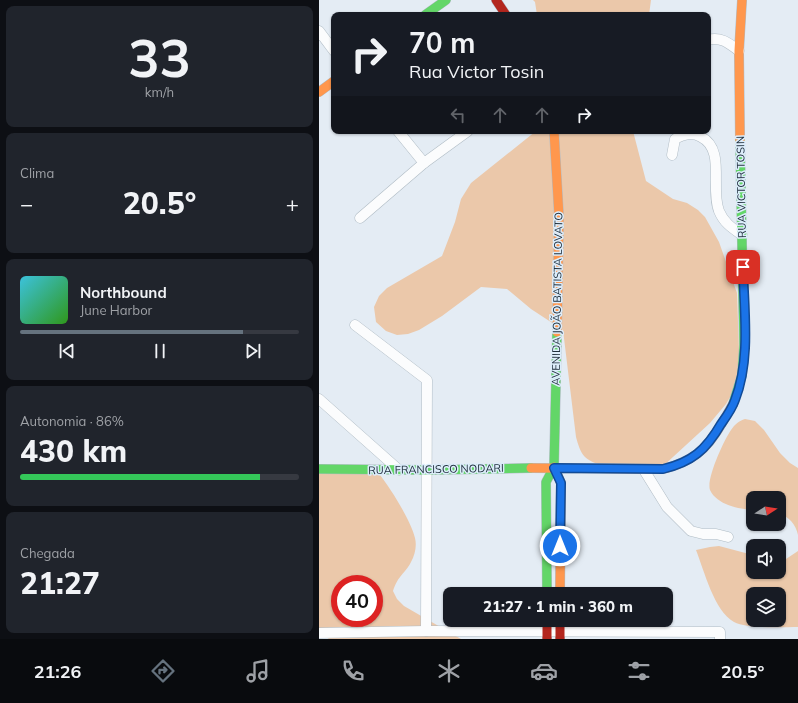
<!DOCTYPE html>
<html lang="pt">
<head>
<meta charset="utf-8">
<style>
	body { margin:0; font-family:Mulish,sans-serif; background:#20242c; color:#f1f3f6; height:100vh; display:flex; flex-direction:column; font-size:15px; white-space:nowrap }
	* { box-sizing:border-box; margin:0 }
	p { font-size:13px; color:#9ea1a6 }
	.icon { flex:none; width:22px; height:22px; fill:none; stroke:currentColor; stroke-width:2; stroke-linecap:round; stroke-linejoin:round }
	.map { position:relative; flex:1; overflow:hidden }
	.sheet { display:flex; flex-direction:column; gap:6px; padding:6px; background:#0d0f14; width:319px }
	.sheet>* { flex:none }
	.guide { position:absolute; left:12px; top:12px; width:380px; height:122px; border-radius:8px; box-shadow:0 1px 3px #0004; background:#171b24; color:#f1f3f6; overflow:hidden }
	.needle { width:26px; rotate:78deg }
	.tools { position:absolute; left:427px; top:491px; display:grid; gap:8px }
	.tools a { display:grid; place-items:center; width:40px; height:40px; border-radius:8px; background:#171b24; box-shadow:0 1px 3px #0004; font-size:20px }
	.speed { position:absolute; left:12px; top:575px; display:flex; gap:8px; font-size:20px; font-weight:700; text-align:center }
	.speed>* { display:grid; place-content:center; width:52px; height:52px; border-radius:50%; background:#171b24; box-shadow:0 1px 3px #0004; line-height:1 }
	.speed .limit { border:6px solid #d22; background:#fff; color:#111 }
	.pin { position:absolute; display:grid; place-items:center; width:34px; height:34px; color:#fff; margin:-17px; border-radius:8px; box-shadow:0 2px 6px #0006 }
	.me { position:absolute; width:44px; margin:-22px; rotate:0deg; stroke-linejoin:round; filter:drop-shadow(0 0 3px #0008) }
	.turn { display:flex; align-items:center; gap:14px; height:84px; padding:0 12px; font-size:18px }
	.turn .icon { width:52px; height:52px; stroke-width:2.5 }
	.turn b { display:block; font-size:28px; line-height:34px }
	.lanes { display:flex; align-items:center; height:38px; padding:0 12px; background:#0003; justify-content:center; gap:20px; direction:ltr }
	.lanes .off { opacity:.35 }
	.big { font-size:30px; font-weight:800; line-height:1.1 }
	.sheet .card { flex:1; display:flex; flex-direction:column; justify-content:center; gap:6px; min-width:0; padding:0 14px; border-radius:8px; background:#20242c }
	.sheet .dial { align-items:center; gap:0 }
	.dial b { font-size:52px; line-height:1 }
	.song { display:flex; align-items:center; gap:12px }
	.cover { width:48px; height:48px; border-radius:6px; background:linear-gradient(135deg,hsl(190 70% 55%),hsl(110 70% 35%)) }
	.played { height:4px; border-radius:2px; background:linear-gradient(90deg,#65727e 80%,#363941 80%) }
	.keys { display:flex; justify-content:space-around; direction:ltr }
	.heat { display:flex; justify-content:space-between; align-items:center; font-size:22px; direction:ltr }
	.charge { height:6px; border-radius:3px; background:linear-gradient(90deg,#34c759 86%,#363941 0) }
	.trip { position:absolute; left:124px; top:587px; width:230px; height:40px; border-radius:8px; background:#171b24; box-shadow:0 1px 3px #0004; font-weight:800; line-height:40px; text-align:center }
	.tab-bar { display:flex; height:64px; justify-content:space-around; align-items:center; background:#090b0e; color:#9ea1a6 }
	.tab-bar .icon { width:28px; height:28px }
	.tab-bar .on { color:#65727e }
	.tab-bar b { font-size:18px; color:#f1f3f6 }
	main { display:flex; flex:1; min-height:0 }
	.map>svg:first-child { display:block }
	.green { fill:#ebc8aa; fill-rule:evenodd }
	.lines { fill:none; stroke-linecap:round; stroke-linejoin:round }
	.street-casing { stroke:#b0bcc5; stroke-width:11 }
	.fast-casing { stroke:#b0bcc5; stroke-width:10 }
	.slow-casing { stroke:#b0bcc5; stroke-width:10 }
	.jam-casing { stroke:#b0bcc5; stroke-width:10 }
	.street { stroke:#fbfcfd; stroke-width:10 }
	.fast { stroke:#63d668; stroke-width:9 }
	.slow { stroke:#ff974d; stroke-width:9 }
	.jam { stroke:#b3261e; stroke-width:9 }
	.route-casing { stroke:#114b97; stroke-width:10 }
	.route { stroke:#1a73e8; stroke-width:7 }
	.labels { text-anchor:middle; dominant-baseline:central; stroke-width:3; stroke-linejoin:round; paint-order:stroke }
	.street-label { font-size:11px; fill:#21313e; stroke:#ddedfb }
</style>
</head>
<body>
<main>
<section class="sheet">
<div class="card dial"><b>33</b><p>km/h</p></div>
<div class="card"><p>Clima</p>
<div class="heat"><a>−</a><b class="big">20.5°</b><a>+</a></div>
</div>
<div class="card">
<div class="song"><i class="cover"></i><div><b>Northbound</b><p>June Harbor</p></div></div>
<div class="played"></div>
<div class="keys"><svg class="icon" aria-label="previous" viewBox="0 0 24 24"><path d="M18 5L8 12l10 7zM5 5v14"/></svg><svg class="icon" aria-label="pause" viewBox="0 0 24 24"><path d="M8 5v14M16 5v14"/></svg><svg class="icon" aria-label="next" viewBox="0 0 24 24"><path d="M6 5l10 7-10 7zM19 5v14"/></svg></div>
</div>
<div class="card"><p>Autonomia · 86%</p><b class="big">430 km</b><div class="charge"></div></div>
<div class="card"><p>Chegada</p><b class="big">21:27</b></div>
</section>
<div class="map">
<svg width="479" height="639" viewBox="0 0 479 639">
	<rect width="100%" height="100%" fill="#e4ecf4"/>
	<!-- green -->
	<g class="green">
		<path d="M214,0H332L330,15H218L216,2Z"/>
		<path d="M217,131H314L327,181L354,199L368,203L379,210L386,217L400,242L418,293L421,380L407,404L391,423L342,468C323,467 280,471 266,457C261,452 259,444 257,437L244,330L212,309L188,289L162,287L123,316L100,330L89,334L78,335L67,331L57,322L55,307L60,296L68,288L123,256L136,222L142,199L152,183Z"/>
		<path d="M426,419L436,421L445,430L461,453L471,463L479,468V535C477,525 470,516 460,514V498H434V510C420,509 398,505 391,490C387,479 405,440 412,430C416,424 420,421 426,419Z"/>
		<path d="M0,470L61,475C72,489 92,521 96,538C98,546 96,555 92,562C86,574 79,575 74,591L78,599L85,606L142,639H10L0,632ZM21,584H55V618H21Z"/>
		<path d="M400,546L434,555V572H460V559H467L479,551V627C463,627 429,629 415,622C395,611 385,570 377,550L391,547ZM434,594H460V620H434Z"/>
	</g>
	<g class="lines">
		<defs>
			<g id="street">
				<path d="M0,31L15,51"/>
				<path d="M389,40C402,36 411,44 420,51"/>
				<path d="M79,131L105,163"/>
				<path d="M353,155L356,139C365,134 373,132 382,137C407,149 391,189 400,211C405,223 413,228 423,235"/>
				<path d="M41,218L105,163L149,131"/>
				<path d="M36,325L108,380L107,631"/>
				<path d="M0,399L80,470"/>
				<path d="M325,470L348,507L372,531L384,534H397L409,537"/>
				<path d="M0,633L107,631L401,632V639"/>
			</g>
			<g id="fast">
				<path d="M106,15L127,0"/>
				<path d="M414,404L423,375L425,345L421,141"/>
				<path d="M0,469L108,470L212,468"/>
				<path d="M228,594L227,482L235,467L238,332"/>
			</g>
			<g id="slow">
				<path d="M0,92L15,81"/>
				<path d="M235,131L240,216L238,332"/>
				<path d="M421,141L420,51L423,0"/>
				<path d="M235,467L242,483L241,594"/>
				<path d="M212,468L344,469C385,459 394,439 414,404"/>
			</g>
			<g id="jam">
				<path d="M177,0L187,15"/>
				<path d="M228,620V639"/>
				<path d="M241,620V639"/>
			</g>
		</defs>
		<!-- street casing -->
		<use href="#street" class="street-casing"/>
		<!-- fast casing -->
		<use href="#fast" class="fast-casing"/>
		<!-- slow casing -->
		<use href="#slow" class="slow-casing"/>
		<!-- jam casing -->
		<use href="#jam" class="jam-casing"/>
		<!-- street -->
		<use href="#street" class="street"/>
		<!-- fast -->
		<use href="#fast" class="fast"/>
		<!-- slow -->
		<use href="#slow" class="slow"/>
		<!-- jam -->
		<use href="#jam" class="jam"/>
	</g>
	<g class="lines">
		<defs>
			<path id="route" d="M241,546L242,483L235,468L344,469C373,462 387,450 402,424C407,417 413,409 416,400C432,359 425,310 424,267"/>
		</defs>
		<!-- route casing -->
		<use href="#route" class="route-casing"/>
		<!-- route -->
		<use href="#route" class="route"/>
	</g>
	<g class="labels">
		<!-- street labels -->
		<g class="street-label">
			<text transform="translate(422 187) rotate(-91)">RUA VICTOR TOSIN</text>
			<text transform="translate(238 299) rotate(-89)">AVENIDA JOÃO BATISTA LOVATO</text>
			<text transform="translate(117 469) rotate(-1)">RUA FRANCISCO NODARI</text>
		</g>
	</g>
</svg>
<div class="tools">
<a><svg class="needle" viewBox="-14 -14 28 28"><path d="M0-13l5 13h-10z" fill="#e53935"/><path d="M0 13l5-13h-10z" fill="#9ea1a6"/></svg></a>
<a><svg class="icon" aria-label="sound" viewBox="0 0 24 24"><path d="M4 9h4l5-4v14l-5-4H4zM17 9q2 3 0 6"/></svg></a>
<a><svg class="icon" aria-label="layers" viewBox="0 0 24 24"><path d="M12 4l9 5-9 5-9-5zM3 14l9 5 9-5"/></svg></a>
</div>
<div class="speed"><div class="limit">40</div></div>
<div class="pin" style="left:424px;top:267px;background:#d93025"><svg class="icon" aria-label="arrive" viewBox="0 0 24 24"><path d="M6 21V4h12l-3 4 3 4H6"/></svg></div>
<svg class="me" style="left:241px;top:546px" viewBox="-20 -20 40 40"><circle r="17" fill="#1a73e8" stroke="#fff" stroke-width="3"/><path d="M0-11L8 9 0 5-8 9z" fill="#fff"/></svg>
<div class="trip">21:27 · 1 min · 360 m</div>
<div class="guide">
<div class="turn"><svg class="icon" aria-label="right" viewBox="0 0 24 24"><path d="M7 20v-9h11M14 6l5 5-5 5"/></svg><div><b>70 m</b>Rua Victor Tosin</div></div>
<div class="lanes"><svg class="icon off" aria-label="left" viewBox="0 0 24 24"><path d="M17 20v-9H6M10 6l-5 5 5 5"/></svg><svg class="icon off" aria-label="ahead" viewBox="0 0 24 24"><path d="M12 20V5M6 11l6-6 6 6"/></svg><svg class="icon off" aria-label="ahead" viewBox="0 0 24 24"><path d="M12 20V5M6 11l6-6 6 6"/></svg><svg class="icon" aria-label="right" viewBox="0 0 24 24"><path d="M7 20v-9h11M14 6l5 5-5 5"/></svg></div>
</div>
</div>
</main>
<nav class="tab-bar">
<b>21:26</b>
<svg class="icon on" aria-label="directions" viewBox="0 0 24 24"><path d="M12 3l9 9-9 9-9-9zM9 14v-3h6M13 9l2 2-2 2"/></svg>
<svg class="icon" aria-label="music" viewBox="0 0 24 24"><path d="M9 18V5l10-2v13"/><circle cx="6" cy="18" r="3"/><circle cx="16" cy="16" r="3"/></svg>
<svg class="icon" aria-label="phone" viewBox="0 0 24 24"><path d="M5 4h4l2 5-3 2q2 4 5 5l2-3 5 2v4C11 20 4 13 5 4z"/></svg>
<svg class="icon" aria-label="climate" viewBox="0 0 24 24"><path d="M12 3v18M4 7l16 10M4 17L20 7"/></svg>
<svg class="icon" aria-label="car" viewBox="0 0 24 24"><path d="M5 17H2v-5l4-1 3-4h7l3 4 3 1v5h-3M9 17h6M6 11h13"/><circle cx="7" cy="17" r="2"/><circle cx="17" cy="17" r="2"/></svg>
<svg class="icon" aria-label="filters" viewBox="0 0 24 24"><path d="M4 7h16M4 17h16"/><circle cx="9" cy="7" r="2"/><circle cx="15" cy="17" r="2"/></svg>
<b>20.5°</b>
</nav>
</body>
</html>
